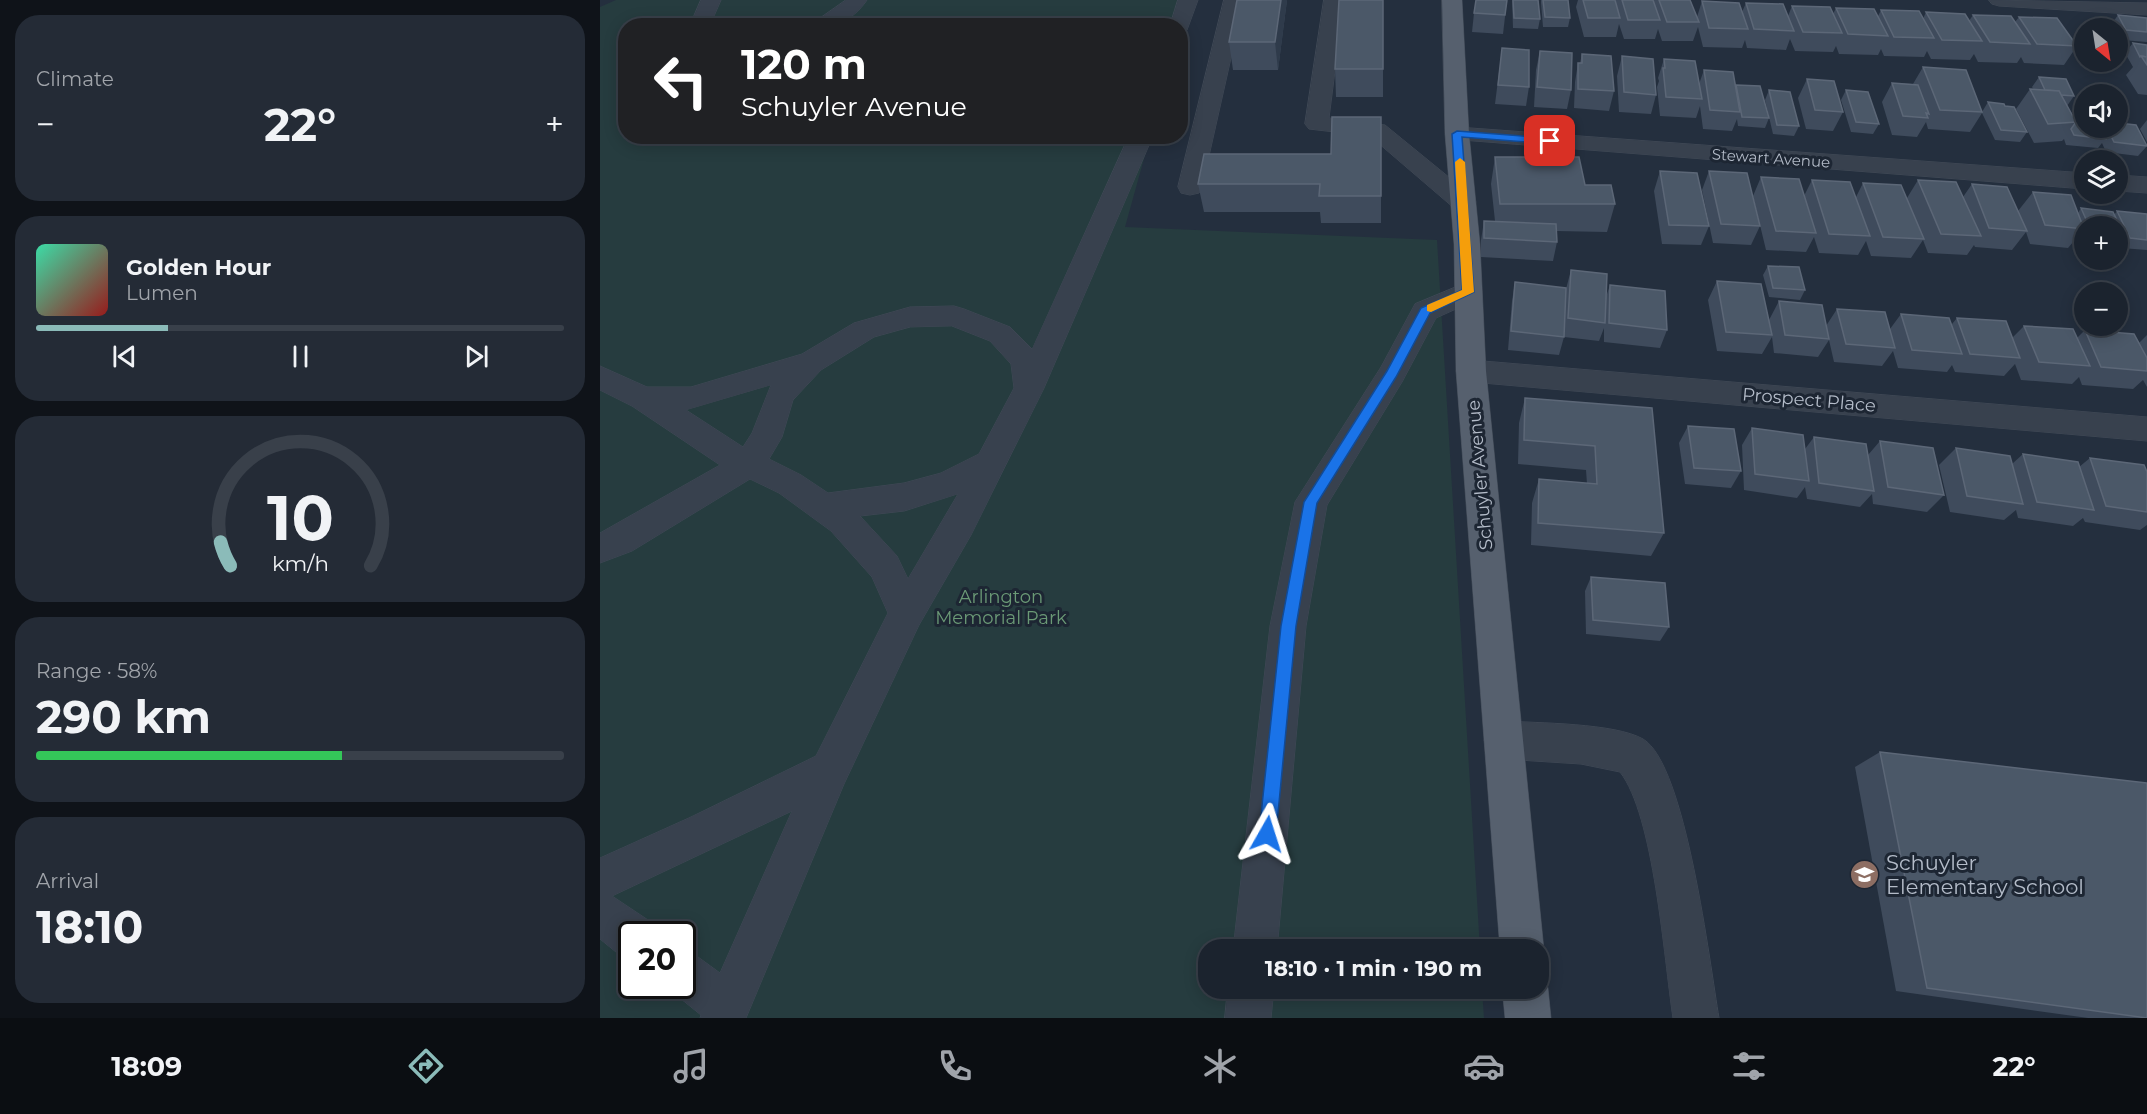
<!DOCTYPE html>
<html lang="en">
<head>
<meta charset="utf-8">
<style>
	body { margin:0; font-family:Montserrat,sans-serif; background:#242b36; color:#f1f3f6; height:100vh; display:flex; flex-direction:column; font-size:22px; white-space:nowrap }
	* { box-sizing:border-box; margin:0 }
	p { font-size:20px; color:#a0a4aa }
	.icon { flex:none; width:33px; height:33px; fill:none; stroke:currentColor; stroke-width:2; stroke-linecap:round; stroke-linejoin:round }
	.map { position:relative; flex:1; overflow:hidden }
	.details { display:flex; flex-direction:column; gap:15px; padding:15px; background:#0f1319; width:600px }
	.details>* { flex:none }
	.guide { position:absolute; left:18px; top:18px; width:570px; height:126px; border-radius:24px; box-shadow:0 3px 15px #0003,0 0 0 2px #39404a; background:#202124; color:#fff; overflow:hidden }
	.needle { width:39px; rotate:150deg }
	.buttons { position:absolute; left:1474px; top:18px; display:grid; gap:12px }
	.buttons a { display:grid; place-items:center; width:54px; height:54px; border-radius:50%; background:#1b232e; box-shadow:0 3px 15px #0003,0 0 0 2px #39404a; font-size:30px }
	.speed { position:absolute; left:18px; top:921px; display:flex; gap:12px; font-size:30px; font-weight:700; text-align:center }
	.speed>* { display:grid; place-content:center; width:78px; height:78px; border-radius:50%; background:#1b232e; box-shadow:0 3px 15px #0003,0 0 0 2px #39404a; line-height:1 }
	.speed .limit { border:3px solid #111; border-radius:9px; background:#fff; color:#111 }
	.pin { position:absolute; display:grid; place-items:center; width:51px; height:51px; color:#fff; margin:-26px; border-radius:12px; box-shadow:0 3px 9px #0006 }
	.me { position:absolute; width:66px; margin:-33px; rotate:6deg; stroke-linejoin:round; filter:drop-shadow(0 0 4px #0008) }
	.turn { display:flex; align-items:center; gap:21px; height:126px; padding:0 24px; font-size:27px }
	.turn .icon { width:78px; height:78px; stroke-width:2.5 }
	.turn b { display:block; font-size:42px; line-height:51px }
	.big { font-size:45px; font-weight:700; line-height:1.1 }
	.details .tile { flex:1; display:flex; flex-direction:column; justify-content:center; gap:9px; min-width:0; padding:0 21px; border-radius:24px; background:#242b36 }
	.details .dial { align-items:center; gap:0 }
	.dial svg { height:156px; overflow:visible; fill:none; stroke:#39404a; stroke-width:7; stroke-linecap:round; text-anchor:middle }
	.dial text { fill:#f1f3f6; stroke:none }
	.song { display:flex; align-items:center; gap:18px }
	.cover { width:72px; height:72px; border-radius:9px; background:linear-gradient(135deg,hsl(160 70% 55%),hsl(0 70% 35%)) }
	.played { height:6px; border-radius:3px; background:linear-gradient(90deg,#8bbbb9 25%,#39404a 25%) }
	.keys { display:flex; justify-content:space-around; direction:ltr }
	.heat { display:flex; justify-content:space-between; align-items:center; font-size:33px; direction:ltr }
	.charge { height:9px; border-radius:4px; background:linear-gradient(90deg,#34c759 58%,#39404a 0) }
	.trip { position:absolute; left:598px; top:939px; width:351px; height:60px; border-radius:24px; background:#1b232e; box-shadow:0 3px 15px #0003,0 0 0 2px #39404a; font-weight:700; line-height:60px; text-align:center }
	.tabs { display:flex; height:96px; justify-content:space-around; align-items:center; background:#0b0e12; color:#a0a4aa }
	.tabs .icon { width:42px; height:42px }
	.tabs .current { color:#8bbbb9 }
	.tabs b { font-size:27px; color:#f1f3f6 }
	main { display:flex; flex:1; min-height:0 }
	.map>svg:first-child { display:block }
	.green { fill:#263c3f; fill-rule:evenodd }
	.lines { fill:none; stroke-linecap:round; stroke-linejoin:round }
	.minor-casing { stroke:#414a57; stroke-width:1 }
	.major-casing { stroke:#414a57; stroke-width:1 }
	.minor { fill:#38414e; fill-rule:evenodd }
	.major { fill:#56606e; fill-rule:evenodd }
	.wall { fill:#3f4b5c }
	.shaded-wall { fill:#2f3b4b }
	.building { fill:#4b5868; stroke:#5c6777; stroke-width:1.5 }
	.route { fill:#1a73e8; stroke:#114b97; stroke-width:1.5 }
	.slow { fill:#f59e0b }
	.labels { text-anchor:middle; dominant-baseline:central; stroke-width:6; stroke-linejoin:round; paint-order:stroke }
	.far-street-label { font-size:15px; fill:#b4bcc9; stroke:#1d2633 }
	.street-label { font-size:18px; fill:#b4bcc9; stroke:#1d2633 }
	.park-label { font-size:18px; fill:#6b9a76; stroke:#1d2633 }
	.near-poi-label { font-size:21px; fill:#b4bcc9; stroke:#1d2633; text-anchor:start }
</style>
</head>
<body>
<main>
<section class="details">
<div class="tile"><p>Climate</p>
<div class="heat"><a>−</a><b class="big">22°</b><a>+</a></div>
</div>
<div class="tile">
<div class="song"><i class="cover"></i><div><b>Golden Hour</b><p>Lumen</p></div></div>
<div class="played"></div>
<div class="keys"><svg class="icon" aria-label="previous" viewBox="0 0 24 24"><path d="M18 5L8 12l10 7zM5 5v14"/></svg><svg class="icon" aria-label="pause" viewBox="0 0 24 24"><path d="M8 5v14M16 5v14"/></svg><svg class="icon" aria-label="next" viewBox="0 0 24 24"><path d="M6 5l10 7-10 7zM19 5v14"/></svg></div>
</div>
<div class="tile dial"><svg viewBox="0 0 100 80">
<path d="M14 69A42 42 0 1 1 86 69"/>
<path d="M14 69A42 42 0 0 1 9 57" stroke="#8bbbb9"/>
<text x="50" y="56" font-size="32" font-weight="700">10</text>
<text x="50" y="72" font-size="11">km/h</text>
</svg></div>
<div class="tile"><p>Range · 58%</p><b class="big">290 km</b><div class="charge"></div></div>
<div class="tile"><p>Arrival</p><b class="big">18:10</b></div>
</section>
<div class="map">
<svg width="1547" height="1018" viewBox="0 0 1547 1018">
	<rect width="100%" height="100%" fill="#242f3e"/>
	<!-- green -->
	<path class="green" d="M16,0H590L581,32L580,26H26V136L550,137L525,227L837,240L880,949L609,950V988L882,989L884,1018H0V7ZM32,934H82V986H32Z"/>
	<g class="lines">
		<defs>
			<g id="minor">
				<path d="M101,0H121L114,16L118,26H97L94,16Z"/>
				<path d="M246,0H267C251,23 235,26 209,26Z"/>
				<path d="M578,0H598L587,30L580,32V26H570Z"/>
				<path d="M624,0H644L602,187L599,193L590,195L581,193L578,187Z"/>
				<path d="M724,0H744L729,118L785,125L872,196L876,202L872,208L863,210L854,208L770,136L709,129L705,124Z"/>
				<path d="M1389,0L1547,3V15L1399,6L1392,4Z"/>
				<path d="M857,127L1485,173V189L849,139L845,134L849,129Z"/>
				<path d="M529,136H553L444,388L371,535L319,625L244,784L146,1018H100L101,1015L65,986H82V951L98,957L120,973L192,811L12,896L48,920L53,934H32V958L16,952L0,939V858L91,817L216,756L288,613L272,577L231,531L179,493L150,479L32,551L0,563V533L120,465L32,406L0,390V366L47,387H91L202,354L254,323L310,307L354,306L364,309L410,327L432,349ZM352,326L390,341L411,364L414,388L379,454L341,473L304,483L228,493L201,475L169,459L182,437L193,400L221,370L274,337L310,327ZM171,385L152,433L143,447L86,410ZM358,494L308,579L297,556L260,516L304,511Z"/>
				<path d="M1518,175L1547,177V193L1518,191Z"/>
				<path d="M868,282L878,285L882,292L878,299L836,318L802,382L727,505L706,626L677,950H633L670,626L695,502L781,367L815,304Z"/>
				<path d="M871,360L1547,417V441L871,382L861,379L856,371L861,363Z"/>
				<path d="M903,721C937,723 1015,723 1043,739C1086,764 1110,966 1119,1018H1073C1064,958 1054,815 1020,772L981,764L903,759L889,754L884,740L889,726Z"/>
				<path d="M628,988H674L671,1018H625Z"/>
			</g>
			<g id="major">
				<path d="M842,0H862L869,134L880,244L886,371L944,950L939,962V950H900L856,371L854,244L845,134Z"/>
				<path d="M939,971L948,988L951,1018H905L902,988H939Z"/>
			</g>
		</defs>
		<!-- minor casing -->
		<use href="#minor" class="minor-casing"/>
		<!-- major casing -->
		<use href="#major" class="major-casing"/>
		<!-- minor -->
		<use href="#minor" class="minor"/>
		<!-- major -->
		<use href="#major" class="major"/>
	</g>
	<!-- wall -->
	<g class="wall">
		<path d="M687,0L678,70H633L629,42Z"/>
		<path d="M907,0L903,34L872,32L874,13Z"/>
		<path d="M912,0H938L940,19L938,29L913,28Z"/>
		<path d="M941,0H968L970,18L968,27H943L941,3Z"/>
		<path d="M978,0H1015V3L1016,0H1053L1054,2V0H1090L1097,17L1102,1L1142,12L1146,3L1188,16L1192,6L1233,14L1236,8L1278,16L1281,10L1323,19L1326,12L1369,21L1373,15L1415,22L1419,17L1477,46L1464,65L1424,63L1421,57L1417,63L1378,62L1374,54L1370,60L1331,59L1327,51L1324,57L1284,56L1281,49L1278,55L1239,54L1236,46L1233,52L1195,51L1190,39L1186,50L1147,48L1145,40L1142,48L1103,47L1098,27L1093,41H1062L1058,29L1055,39H1024L1019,24L1016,37H984L976,7Z"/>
		<path d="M1518,15L1547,18V42L1522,40L1528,49L1533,43L1547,45V95L1538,94L1526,75L1533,67L1525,53L1521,59L1518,58V28H1513L1511,25Z"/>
		<path d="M1484,30H1485V52L1477,39Z"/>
		<path d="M902,48L929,87L926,106L895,104Z"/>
		<path d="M940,51L971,90L967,109L934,107L936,70Z"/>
		<path d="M982,54L1014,91L1009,111L974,108L975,82L978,63H980Z"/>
		<path d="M1022,56L1056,95L1051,114L1019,112L1017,76Z"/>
		<path d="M1064,59L1099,84L1104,70L1136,87V85L1169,118L1165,128L1138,126L1137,119L1132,131L1103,129L1100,106L1096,118L1060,116L1057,87L1059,81L1058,78Z"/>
		<path d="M1323,67L1382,112L1388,102L1405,106L1427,132L1420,142L1395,140L1382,113L1370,132L1328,129L1326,122L1317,137L1292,135L1282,102L1292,83L1313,84Z"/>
		<path d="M735,69H783V97H736Z"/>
		<path d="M1439,77L1474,96L1467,106L1473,115L1485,128H1518L1547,146L1538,156L1506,152L1502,143L1498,148L1466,145L1464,139L1462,141L1434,143L1416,109L1430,89L1434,90L1432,87Z"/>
		<path d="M1207,79L1243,112L1233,131L1206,129L1198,98Z"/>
		<path d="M1169,90L1199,126L1194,136L1173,134L1165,100Z"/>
		<path d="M1246,90L1279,124L1273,134L1251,132L1241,100Z"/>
		<path d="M781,117V223H721L720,212H604L598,184L731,154Z"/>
		<path d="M1547,120V142L1540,129Z"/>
		<path d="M895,157L985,185L1015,204L1007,232L956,231L957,242L953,261L881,257V240L884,221H895L891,184Z"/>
		<path d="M1060,171L1109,226L1101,245L1062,244L1054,191Z"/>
		<path d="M1109,171L1160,226L1151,245L1113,243L1102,190Z"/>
		<path d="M1161,177L1204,196L1212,180L1256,197L1263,183L1307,198L1318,180L1363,197L1372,184L1418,211L1433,192L1478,213L1481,208L1514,215L1517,211L1547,214V250L1521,248L1520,245L1518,247V226H1485V245L1480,234L1468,248L1430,244L1426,232L1412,250L1375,247L1374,245L1367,255L1328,253L1323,240L1311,258L1271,256L1266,241L1258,255L1219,253L1214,237L1206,252L1166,250L1153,196Z"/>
		<path d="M1168,266L1205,290L1200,300L1169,297L1163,275Z"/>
		<path d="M971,270L1006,297L1010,285L1067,330L1060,348L1004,342V328L999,341L964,337L959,355L908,350L912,301L915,282L966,289Z"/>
		<path d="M1117,281L1169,320L1179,301L1226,326L1237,309L1290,329L1301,314L1352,324L1357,318L1412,338L1424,326L1477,338L1485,330L1539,343L1547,335V387L1543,380L1533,389L1482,385L1479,377L1472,384L1421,380L1415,364L1404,376L1355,372L1352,365L1347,372L1298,368L1293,351L1282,366L1234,362L1229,340L1218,357L1174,353L1172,337L1162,354L1117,351L1108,300Z"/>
		<path d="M925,398L1052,408L1064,533L1051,556L931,545L932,503L939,479L987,484L986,470L918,464L919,423Z"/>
		<path d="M1088,426L1141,471L1131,488L1085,484L1079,443Z"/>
		<path d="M1152,428L1205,449L1214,437L1268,455L1280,441L1344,495L1327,512L1273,504L1272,494L1260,507L1207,499L1205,487L1197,498L1144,490L1142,445Z"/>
		<path d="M1356,448L1412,464L1423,454L1479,467L1490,458L1547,472V525L1540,530L1485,522L1483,518L1473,526L1418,518L1416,510L1404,520L1350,512L1339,465Z"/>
		<path d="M991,577L1069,627L1060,641L986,634L985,591Z"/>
		<path d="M1280,752L1547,1018H1488L1296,991L1255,767Z"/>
	</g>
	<!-- shaded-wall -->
	<path class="shaded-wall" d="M681,0H687L678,70L675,42Z"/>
	<!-- building -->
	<g class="building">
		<path d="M637,0H681L675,42H629Z"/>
		<path d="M739,0H783V69H735Z"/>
		<path d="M876,0H907L905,15L874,13Z"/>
		<path d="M913,0H938L940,19L914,18Z"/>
		<path d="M943,0H968L970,18L945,17Z"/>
		<path d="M983,0H1015L1020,18H988Z"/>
		<path d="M1022,0H1053L1060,20H1028Z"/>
		<path d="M1059,0H1090L1099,22H1067Z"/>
		<path d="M1102,1L1139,3L1148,29L1109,28Z"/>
		<path d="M1146,3L1183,4L1194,31L1154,29Z"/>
		<path d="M1192,6L1230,7L1242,33L1203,32Z"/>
		<path d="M1236,8L1274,9L1288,36L1248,34Z"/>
		<path d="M1281,10L1319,11L1334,38L1294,37Z"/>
		<path d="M1326,12L1365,14L1382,41L1342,40Z"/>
		<path d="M1373,15L1411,16L1430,44L1390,42Z"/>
		<path d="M1518,15L1547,18V32L1526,30Z"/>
		<path d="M1419,17L1457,18L1477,46L1437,44Z"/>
		<path d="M1518,33L1528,49L1518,48Z"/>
		<path d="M1533,43L1547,45V57L1541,56L1540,57Z"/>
		<path d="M902,48L929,50V87L898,85Z"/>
		<path d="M940,51L972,53L971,90L937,87Z"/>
		<path d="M982,54L1011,56L1014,91L978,89V63H982Z"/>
		<path d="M1022,56L1053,59L1056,95L1024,92Z"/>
		<path d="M1541,56L1547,57V65Z"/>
		<path d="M1064,59L1095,61L1102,99L1066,97L1063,68H1065Z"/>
		<path d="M1323,67L1366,70L1382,112L1340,110Z"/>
		<path d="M1104,70L1133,72L1140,112L1110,110Z"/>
		<path d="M1439,77L1466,79L1474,96L1461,95L1459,91L1445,90Z"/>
		<path d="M1207,79L1234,81L1243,112L1215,110Z"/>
		<path d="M1292,83L1318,85L1329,114L1326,113L1328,118L1303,116Z"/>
		<path d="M1136,85L1160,86L1169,118L1142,117Z"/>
		<path d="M1430,89L1459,91L1476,122L1448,124Z"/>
		<path d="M1169,90L1190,92L1199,126L1177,125Z"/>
		<path d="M1246,90L1268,92L1279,124L1256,122Z"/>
		<path d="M1388,102L1404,104L1405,106L1414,107L1427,132L1401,130Z"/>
		<path d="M1473,115L1485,117V128H1501L1506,139L1474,135L1471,129L1476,122Z"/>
		<path d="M732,117H781V196H719L720,184H598L604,154H731Z"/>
		<path d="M1518,123L1536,125L1547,146L1514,142L1507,128H1518Z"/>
		<path d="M895,157H979L985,185H1011L1015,204H900Z"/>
		<path d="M1060,171L1097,173L1109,226L1069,225Z"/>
		<path d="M1109,171L1147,173L1160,226L1121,224Z"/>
		<path d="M1161,177L1199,179L1216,233L1176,231Z"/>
		<path d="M1212,180L1250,182L1270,236L1229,234Z"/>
		<path d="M1318,180L1356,182L1381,236L1341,234Z"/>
		<path d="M1263,183L1301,185L1324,239L1283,237Z"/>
		<path d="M1372,184L1407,187L1427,231L1389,228Z"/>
		<path d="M1433,192L1471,195L1484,229L1445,225Z"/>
		<path d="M1481,208L1513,212L1526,239L1518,238V226H1489Z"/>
		<path d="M1517,211L1547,214V240L1530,238Z"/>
		<path d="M884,221L956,224L957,242L884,238Z"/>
		<path d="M1168,266L1199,267L1205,290L1173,288Z"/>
		<path d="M971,270L1007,274L1005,323L968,318Z"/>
		<path d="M1117,281L1161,284L1172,335L1126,332Z"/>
		<path d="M915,282L966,288L964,337L911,331Z"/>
		<path d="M1010,285L1065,291L1067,330L1009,323Z"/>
		<path d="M1179,301L1222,305L1229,339L1185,335Z"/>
		<path d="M1237,309L1285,312L1295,348L1246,344Z"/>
		<path d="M1301,314L1349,318L1362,354L1312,350Z"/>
		<path d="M1357,318L1406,321L1420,358L1370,354Z"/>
		<path d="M1424,326L1473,329L1490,366L1439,362Z"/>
		<path d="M1485,330L1534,334L1547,358V371L1501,367Z"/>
		<path d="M925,398L1052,408L1064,533L938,523L939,479L997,484L995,446L924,440Z"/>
		<path d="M1088,426L1134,429L1141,471L1094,468Z"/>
		<path d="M1152,428L1203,435L1209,481L1155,474Z"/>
		<path d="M1214,437L1266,444L1274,491L1219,483Z"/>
		<path d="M1280,441L1333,448L1344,495L1288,487Z"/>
		<path d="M1356,448L1410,456L1423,504L1367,496Z"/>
		<path d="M1423,454L1478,462L1494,510L1437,502Z"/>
		<path d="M1490,458L1544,465L1547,472V512L1506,506Z"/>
		<path d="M991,577L1065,583L1069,627L993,620Z"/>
		<path d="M1280,752L1547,783V1018L1327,988Z"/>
	</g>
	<!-- route -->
	<path class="route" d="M857,131L950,138L955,141L950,144L862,137L874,292L830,313L796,377L717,503L696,626L676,834L673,840L667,842L661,840L659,834L681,626L704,502L787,371L821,308L862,290L852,134Z"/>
	<!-- slow -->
	<path class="slow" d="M860,158L865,162L874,292L831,312L827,311V305L862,290L855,162Z"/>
	<!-- icons -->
	<defs>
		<symbol id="school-disc" viewBox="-11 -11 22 22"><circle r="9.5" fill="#8d6e63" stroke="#1d2633"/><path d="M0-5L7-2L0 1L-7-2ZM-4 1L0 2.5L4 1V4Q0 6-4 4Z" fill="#fff"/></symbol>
	</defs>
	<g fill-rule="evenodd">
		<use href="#school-disc" x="1248" y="858" width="33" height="33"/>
	</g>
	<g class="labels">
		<!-- far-street labels -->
		<g class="far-street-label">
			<text transform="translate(1171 158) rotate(4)">Stewart Avenue</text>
		</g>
		<!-- street labels -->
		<g class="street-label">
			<text transform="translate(1209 400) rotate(5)">Prospect Place</text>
			<text transform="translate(880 475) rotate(-95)">Schuyler Avenue</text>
		</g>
		<!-- park labels -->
		<g class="park-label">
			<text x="401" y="597">Arlington<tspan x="401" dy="21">Memorial Park</tspan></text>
		</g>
		<!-- near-poi labels -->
		<g class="near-poi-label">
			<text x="1286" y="862">Schuyler<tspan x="1286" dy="24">Elementary School</tspan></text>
		</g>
	</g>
</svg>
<div class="buttons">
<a><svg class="needle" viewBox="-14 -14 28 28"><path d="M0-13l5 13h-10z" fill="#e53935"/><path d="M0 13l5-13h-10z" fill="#a0a4aa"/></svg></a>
<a><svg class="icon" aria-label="sound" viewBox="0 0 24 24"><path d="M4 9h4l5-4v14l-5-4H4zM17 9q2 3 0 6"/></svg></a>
<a><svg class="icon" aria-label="layers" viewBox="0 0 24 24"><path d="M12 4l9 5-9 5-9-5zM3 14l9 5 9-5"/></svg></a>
<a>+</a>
<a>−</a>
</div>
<div class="speed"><div class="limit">20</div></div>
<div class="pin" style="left:950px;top:141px;background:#d93025"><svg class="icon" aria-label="arrive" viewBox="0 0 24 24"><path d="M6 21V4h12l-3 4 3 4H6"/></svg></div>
<svg class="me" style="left:667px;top:834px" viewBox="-20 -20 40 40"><path d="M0-17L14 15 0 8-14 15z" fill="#1a73e8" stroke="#fff" stroke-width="4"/></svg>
<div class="trip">18:10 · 1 min · 190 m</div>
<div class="guide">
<div class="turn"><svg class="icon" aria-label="left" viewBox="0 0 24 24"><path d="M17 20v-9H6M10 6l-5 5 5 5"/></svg><div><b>120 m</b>Schuyler Avenue</div></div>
</div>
</div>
</main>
<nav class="tabs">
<b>18:09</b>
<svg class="icon current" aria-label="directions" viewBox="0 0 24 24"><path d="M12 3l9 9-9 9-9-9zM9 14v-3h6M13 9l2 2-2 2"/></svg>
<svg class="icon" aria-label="music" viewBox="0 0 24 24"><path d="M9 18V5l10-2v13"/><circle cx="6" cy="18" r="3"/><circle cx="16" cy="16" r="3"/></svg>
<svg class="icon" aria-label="phone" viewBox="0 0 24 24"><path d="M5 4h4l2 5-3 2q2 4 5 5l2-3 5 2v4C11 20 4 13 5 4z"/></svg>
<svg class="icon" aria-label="climate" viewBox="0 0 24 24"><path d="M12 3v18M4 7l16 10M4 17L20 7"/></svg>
<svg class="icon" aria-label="car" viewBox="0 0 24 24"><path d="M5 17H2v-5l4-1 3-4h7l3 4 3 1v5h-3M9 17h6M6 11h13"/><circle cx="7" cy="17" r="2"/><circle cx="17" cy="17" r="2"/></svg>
<svg class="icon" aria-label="filters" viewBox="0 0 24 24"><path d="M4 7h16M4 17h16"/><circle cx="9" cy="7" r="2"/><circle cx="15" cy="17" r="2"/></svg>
<b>22°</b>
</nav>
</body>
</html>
